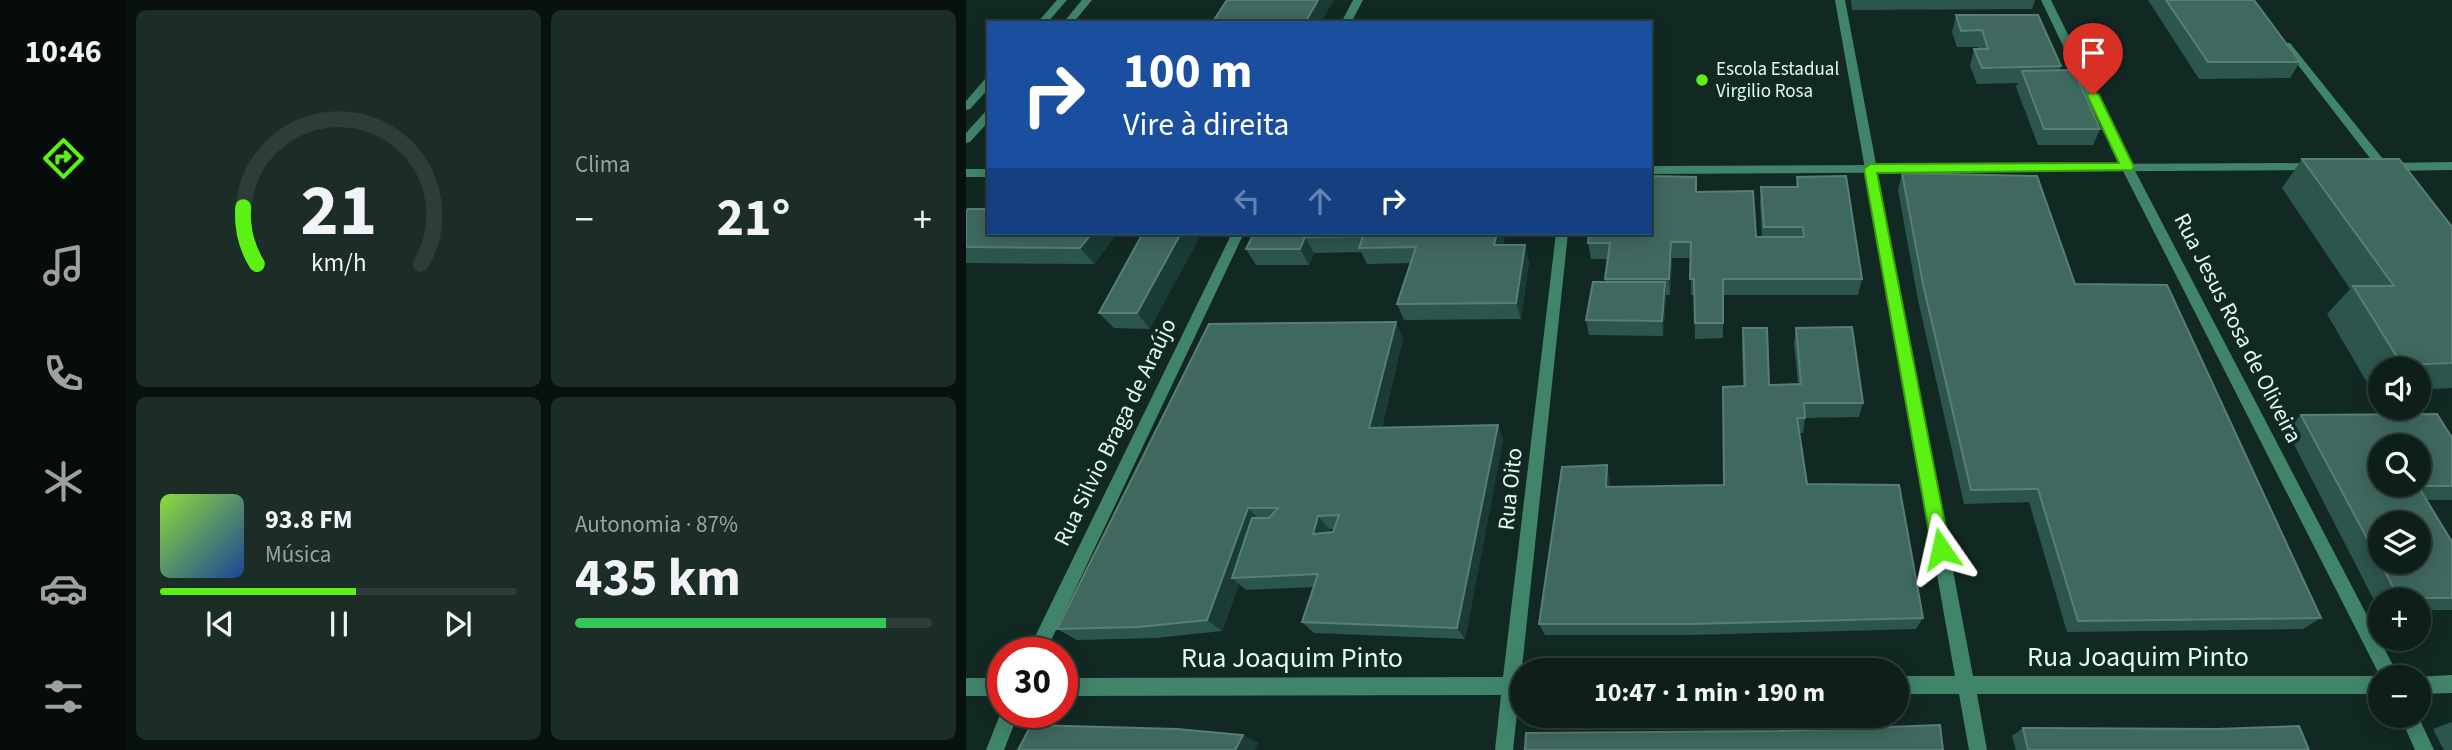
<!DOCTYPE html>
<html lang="pt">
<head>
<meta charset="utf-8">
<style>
	body { margin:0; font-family:"Source Sans 3",sans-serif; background:#1c2c27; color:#f1f3f6; height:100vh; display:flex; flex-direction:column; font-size:26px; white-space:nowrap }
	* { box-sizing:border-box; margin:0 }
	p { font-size:23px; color:#9ba2a2 }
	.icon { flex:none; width:38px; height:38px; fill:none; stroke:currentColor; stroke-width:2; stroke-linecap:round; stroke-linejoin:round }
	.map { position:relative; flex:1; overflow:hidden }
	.side { display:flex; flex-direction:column; gap:10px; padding:10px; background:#08110e; width:840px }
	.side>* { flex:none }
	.guide { position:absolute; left:21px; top:21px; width:665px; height:214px; border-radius:0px; box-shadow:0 4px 18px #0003,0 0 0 2px #2e3d39; background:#1a4fa0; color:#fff; overflow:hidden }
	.fabs { position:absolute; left:1402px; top:357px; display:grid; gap:14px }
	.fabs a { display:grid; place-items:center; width:63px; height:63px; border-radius:50%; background:#0e1f1a; box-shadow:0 4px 18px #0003,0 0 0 2px #2e3d39; font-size:35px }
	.speed { position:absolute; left:21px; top:637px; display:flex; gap:14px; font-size:35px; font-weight:700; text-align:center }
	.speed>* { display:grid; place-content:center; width:91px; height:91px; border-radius:50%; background:#0e1f1a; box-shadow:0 4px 18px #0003,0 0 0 2px #2e3d39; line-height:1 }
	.speed .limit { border:10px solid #d22; background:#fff; color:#111 }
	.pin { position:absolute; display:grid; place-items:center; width:60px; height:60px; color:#fff; margin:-72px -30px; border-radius:50% 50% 50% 0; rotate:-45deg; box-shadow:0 0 7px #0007 }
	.pin .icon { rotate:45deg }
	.me { position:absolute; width:77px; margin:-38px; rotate:349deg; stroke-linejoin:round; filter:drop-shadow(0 0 5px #0008) }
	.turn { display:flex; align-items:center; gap:24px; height:147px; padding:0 21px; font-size:32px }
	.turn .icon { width:91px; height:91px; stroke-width:2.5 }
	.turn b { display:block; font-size:49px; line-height:60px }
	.lanes { display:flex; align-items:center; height:66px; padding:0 21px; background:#0003; justify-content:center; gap:35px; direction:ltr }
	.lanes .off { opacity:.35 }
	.big { font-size:52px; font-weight:700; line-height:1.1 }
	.side .tile { flex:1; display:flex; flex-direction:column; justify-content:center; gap:10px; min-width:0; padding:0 24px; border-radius:10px; background:#1c2c27 }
	.side .dial { align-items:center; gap:0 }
	.dial svg { height:182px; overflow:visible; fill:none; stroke:#2e3d39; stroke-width:7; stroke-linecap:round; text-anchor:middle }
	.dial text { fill:#f1f3f6; stroke:none }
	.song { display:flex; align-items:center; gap:21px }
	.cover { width:84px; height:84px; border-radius:10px; background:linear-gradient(135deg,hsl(90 70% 55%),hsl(220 70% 35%)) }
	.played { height:7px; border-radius:4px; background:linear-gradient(90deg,#5cf114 55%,#2e3d39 55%) }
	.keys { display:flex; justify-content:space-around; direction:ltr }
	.heat { display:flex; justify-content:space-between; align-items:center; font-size:38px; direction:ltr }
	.charge { height:10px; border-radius:5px; background:linear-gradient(90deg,#34c759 87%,#2e3d39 0) }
	.side .tiles { flex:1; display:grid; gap:10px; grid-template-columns:repeat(2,1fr) }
	.trip { position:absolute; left:544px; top:658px; width:399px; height:70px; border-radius:35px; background:#0e1f1a; box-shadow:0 4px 18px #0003,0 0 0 2px #2e3d39; font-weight:700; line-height:70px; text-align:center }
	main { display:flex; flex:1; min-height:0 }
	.tab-bar { display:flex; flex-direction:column; width:126px; justify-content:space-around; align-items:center; background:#060c0a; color:#9ba2a2 }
	.tab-bar .icon { width:49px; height:49px }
	.tab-bar .on { color:#5cf114 }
	.tab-bar b { font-size:32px; color:#f1f3f6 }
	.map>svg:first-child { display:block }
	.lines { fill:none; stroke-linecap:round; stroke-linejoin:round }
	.minor { fill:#40856a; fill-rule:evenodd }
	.tertiary { fill:#40856a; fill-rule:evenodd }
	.wall { fill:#2c564c; fill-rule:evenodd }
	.shaded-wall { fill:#1a3c34 }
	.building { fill:#3f685e; stroke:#587f75; stroke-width:2; fill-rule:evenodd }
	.route { fill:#5cf114; stroke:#3c9d0d; stroke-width:2 }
	.poi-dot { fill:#5cf114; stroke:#122923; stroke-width:2.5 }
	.labels { text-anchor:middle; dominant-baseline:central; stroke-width:7; stroke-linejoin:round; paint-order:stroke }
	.far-poi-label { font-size:19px; fill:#dcfdf3; stroke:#122923; text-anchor:start }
	.street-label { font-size:23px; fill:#dcfdf3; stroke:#122923 }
	.near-street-label { font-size:28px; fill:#dcfdf3; stroke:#122923 }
</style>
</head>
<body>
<main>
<nav class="tab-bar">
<b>10:46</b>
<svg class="icon on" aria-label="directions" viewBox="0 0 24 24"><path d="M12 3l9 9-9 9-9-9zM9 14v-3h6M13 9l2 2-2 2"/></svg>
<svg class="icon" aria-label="music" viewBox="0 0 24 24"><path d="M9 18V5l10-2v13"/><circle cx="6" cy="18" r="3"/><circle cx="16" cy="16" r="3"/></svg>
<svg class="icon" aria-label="phone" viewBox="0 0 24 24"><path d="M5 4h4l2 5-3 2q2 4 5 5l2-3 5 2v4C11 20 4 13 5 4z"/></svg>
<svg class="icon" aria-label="climate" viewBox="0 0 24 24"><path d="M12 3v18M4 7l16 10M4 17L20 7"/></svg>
<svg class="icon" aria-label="car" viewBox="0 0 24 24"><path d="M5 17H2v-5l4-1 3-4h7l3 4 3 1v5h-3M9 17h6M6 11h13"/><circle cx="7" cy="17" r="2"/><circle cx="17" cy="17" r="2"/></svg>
<svg class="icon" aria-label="filters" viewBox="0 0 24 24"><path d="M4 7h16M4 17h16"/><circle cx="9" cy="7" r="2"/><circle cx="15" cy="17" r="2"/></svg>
</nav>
<section class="side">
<div class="tiles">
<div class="tile dial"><svg viewBox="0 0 100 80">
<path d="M14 69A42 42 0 1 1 86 69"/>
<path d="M14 69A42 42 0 0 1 8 44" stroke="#5cf114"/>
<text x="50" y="56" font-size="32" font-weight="700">21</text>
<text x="50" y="72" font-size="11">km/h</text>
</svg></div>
<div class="tile"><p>Clima</p>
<div class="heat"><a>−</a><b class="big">21°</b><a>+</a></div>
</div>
<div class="tile">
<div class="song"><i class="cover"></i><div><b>93.8 FM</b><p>Música</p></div></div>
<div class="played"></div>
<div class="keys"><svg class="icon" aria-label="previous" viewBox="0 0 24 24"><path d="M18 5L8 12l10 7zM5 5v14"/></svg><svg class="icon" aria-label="pause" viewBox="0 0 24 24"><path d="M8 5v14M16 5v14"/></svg><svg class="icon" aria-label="next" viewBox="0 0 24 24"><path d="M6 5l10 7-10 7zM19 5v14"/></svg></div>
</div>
<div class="tile"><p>Autonomia · 87%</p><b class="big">435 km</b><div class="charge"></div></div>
</div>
</section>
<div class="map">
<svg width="1486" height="750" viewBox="0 0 1486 750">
	<rect width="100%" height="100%" fill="#122923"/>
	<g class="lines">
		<!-- minor -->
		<g class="minor">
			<path d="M91,0H101L81,23H71Z"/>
			<path d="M116,0H126L107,23H97Z"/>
			<path d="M387,0H397L385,23H375Z"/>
			<path d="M869,0H879L1007,676H1414L1155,167L1075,0H1085L1167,167L1430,671L1433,677H1414V694H1011L1021,750H1003L993,694H931V676H989Z"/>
			<path d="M1318,43H1324L1425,169V175H1417L1318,47Z"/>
			<path d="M23,78V88L4,109L0,110V101L19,79Z"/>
			<path d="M23,111V121L4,142L0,143V133L19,112Z"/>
			<path d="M266,233H278L79,653H61Z"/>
			<path d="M590,233H602L555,677L556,695H553L547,750H529L535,695L96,696V678L537,677Z"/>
			<path d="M1486,675V693L1452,694V677H1449Z"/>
			<rect x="0" y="678" width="37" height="18"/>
			<path d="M37,707V712H53L38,750H20Z"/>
			<path d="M1434,716H1452L1468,750H1449Z"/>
		</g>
		<!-- tertiary -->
		<g class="tertiary">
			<path d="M1486,162V170L1421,171L1415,167L1421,163Z"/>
			<path d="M1348,163L1354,167L1352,170L684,174V166Z"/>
			<rect x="0" y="169" width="23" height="8"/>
		</g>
	</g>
	<!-- wall -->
	<g class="wall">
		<path d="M885,0H1069L1066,9L886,10Z"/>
		<path d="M1182,0H1288L1334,62L1324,78L1233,79Z"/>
		<path d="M990,15L1095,66L1093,70L1134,129L1127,145H1072L1050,87L1052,83L1011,84L1004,66L1008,49H1012V47H991L986,32Z"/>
		<path d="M1336,159L1486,227V388L1452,390V369H1414V391H1406L1361,314L1384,289L1316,188Z"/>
		<path d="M936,173L1109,284L1355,618L1337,629L1101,632L1063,502L998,504L952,300L932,190Z"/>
		<path d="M730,177V192L790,237H796L794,203L795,187H830L831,177L896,279L892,295H757V338L729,339L728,295H725V258H706L704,295H700L697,336L623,335L620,320L639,282L641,259H625L622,243Z"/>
		<path d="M0,212L151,233L128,264L0,263Z"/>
		<path d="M177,233L184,329L148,328L133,313Z"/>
		<path d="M288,233H569L568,236L539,235L537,245L563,261L555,319L438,320L431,304L445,263L401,264L395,252L348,253L343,265H290L280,249Z"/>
		<path d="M777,328L803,385L832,384L828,343L830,328L897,403L893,417L839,418L837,433H833L841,484L957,618L950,629L724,635H579L573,624L644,479V487L758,485L777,387L776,344Z"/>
		<path d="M437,338L416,427L532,425L537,440L499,639L348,633L336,622L348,587L280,590L273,584L256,631L190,638L111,640L91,629ZM363,529H368L367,532L362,533Z"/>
		<path d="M1335,415L1486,438V500H1461L1486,542V610H1452V600H1414V610H1413L1320,429Z"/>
		<path d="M1486,722V750H1478L1467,729Z"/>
		<path d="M1057,728L1343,750H1050L1046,736Z"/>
	</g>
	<!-- shaded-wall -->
	<g class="shaded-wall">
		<path d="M352,0H368L355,23H339Z"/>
		<path d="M126,233H151L128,264L114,248Z"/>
		<path d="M215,233H236L184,329L171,313Z"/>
		<path d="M531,233H539V235L533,262L528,245Z"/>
		<path d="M339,237L348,253L343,265L334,249Z"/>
		<path d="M705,242L706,258L704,295L703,279Z"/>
		<path d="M559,245L563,261L555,319L550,303Z"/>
		<path d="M699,282L700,298L697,336L696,321Z"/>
		<path d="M430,322L437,338L412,442L403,428Z"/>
		<path d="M532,425L537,440L499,639L491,628Z"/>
		<path d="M641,465L644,479L643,501L640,487Z"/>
		<path d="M282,508L295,521L266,578L273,584L256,631L241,620Z"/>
		<path d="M352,516L363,529L358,547L347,534Z"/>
		<path d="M277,735L293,743L289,750H269Z"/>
	</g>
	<!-- building -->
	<g class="building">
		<path d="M261,0H352L339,23H246Z"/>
		<path d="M1200,0H1288L1334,62H1242Z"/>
		<path d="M990,15H1072L1095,66L1016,68L1008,49H1022L1016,30L995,31Z"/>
		<path d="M1108,70L1134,129H1078L1056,71Z"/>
		<path d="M1336,159H1433L1486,227V363L1436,365L1387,286H1428Z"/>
		<path d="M936,173L1071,176L1109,284L1201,285L1355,618L1112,621L1072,489L1005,490L957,284Z"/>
		<path d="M684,176L730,177V192L787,191L790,237H838L837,227H798L795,187H832L831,177L880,176L896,279H757V323H729L728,279H724L725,242H705L703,279H639L644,243H622L623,233H684Z"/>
		<path d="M2,209H23V233H126L114,248L0,247V212Z"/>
		<path d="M177,233H215L171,313H133Z"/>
		<path d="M288,233H531L528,245H559L550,303L431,304L450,247L393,248L397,236L339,237L334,249H280Z"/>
		<path d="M627,282H699L696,321L620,320Z"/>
		<path d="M430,322L403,428L532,425L491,628L336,622L352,574L266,578L286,518H303L312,508H282L241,620L172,627L91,629L243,324ZM373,515L367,532L347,534L352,516Z"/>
		<path d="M886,327L897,403H838L839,418H831L841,484L933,485L957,618L724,624H573L596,467L641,465L640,487L758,485L757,387L779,386L777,328H801L803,385L835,384L830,328Z"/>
		<path d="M1471,414L1486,438V486H1452L1486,542V598H1433L1335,415ZM1414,446H1452V485H1414ZM1414,523H1452V562H1414Z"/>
		<path d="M65,725L211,729L277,735L269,750H52Z"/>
		<path d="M974,725L977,750H559L560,733L814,731Z"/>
		<path d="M1333,726L1343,750H1062L1057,728L1251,729Z"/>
	</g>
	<!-- route -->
	<path class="route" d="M1127,92L1133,95L1168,167L1166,170L911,173L984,549L982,555L975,558L969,555L966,549L898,169L904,164L1153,163L1121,95Z"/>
	<!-- markers -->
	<circle class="poi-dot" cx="736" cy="80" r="7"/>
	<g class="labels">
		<!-- far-poi labels -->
		<g class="far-poi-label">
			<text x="750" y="69">Escola Estadual<tspan x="750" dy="22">Virgilio Rosa</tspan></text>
		</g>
		<!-- street labels -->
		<g class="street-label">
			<text transform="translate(1272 328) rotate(63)">Rua Jesus Rosa de Oliveira</text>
			<text transform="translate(149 432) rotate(-64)">Rua Silvio Braga de Araújo</text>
			<text transform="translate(544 489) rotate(-84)">Rua Oito</text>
		</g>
		<!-- near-street labels -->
		<g class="near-street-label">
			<text x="1172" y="657">Rua Joaquim Pinto</text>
			<text x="326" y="658">Rua Joaquim Pinto</text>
		</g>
	</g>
</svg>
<div class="fabs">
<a><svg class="icon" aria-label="sound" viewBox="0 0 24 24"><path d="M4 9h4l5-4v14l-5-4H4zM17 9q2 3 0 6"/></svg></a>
<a><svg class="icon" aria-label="search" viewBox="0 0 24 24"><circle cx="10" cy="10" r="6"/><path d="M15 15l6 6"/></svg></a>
<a><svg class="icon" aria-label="layers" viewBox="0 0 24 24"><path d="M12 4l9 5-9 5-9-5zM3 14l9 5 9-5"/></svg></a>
<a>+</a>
<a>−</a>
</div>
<div class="speed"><div class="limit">30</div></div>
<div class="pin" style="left:1127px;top:95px;background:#d93025"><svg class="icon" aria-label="arrive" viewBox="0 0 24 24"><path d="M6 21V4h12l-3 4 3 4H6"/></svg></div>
<svg class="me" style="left:975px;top:549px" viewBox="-20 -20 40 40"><path d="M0-17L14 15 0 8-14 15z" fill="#5cf114" stroke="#fff" stroke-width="4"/></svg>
<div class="trip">10:47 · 1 min · 190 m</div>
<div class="guide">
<div class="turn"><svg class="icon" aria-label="right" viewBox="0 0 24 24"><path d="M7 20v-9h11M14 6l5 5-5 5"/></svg><div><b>100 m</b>Vire à direita</div></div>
<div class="lanes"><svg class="icon off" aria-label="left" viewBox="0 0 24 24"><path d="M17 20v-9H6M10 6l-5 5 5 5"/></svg><svg class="icon off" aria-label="ahead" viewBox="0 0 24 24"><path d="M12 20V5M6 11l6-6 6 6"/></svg><svg class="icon" aria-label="right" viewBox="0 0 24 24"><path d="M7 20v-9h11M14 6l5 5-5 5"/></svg></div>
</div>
</div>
</main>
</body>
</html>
